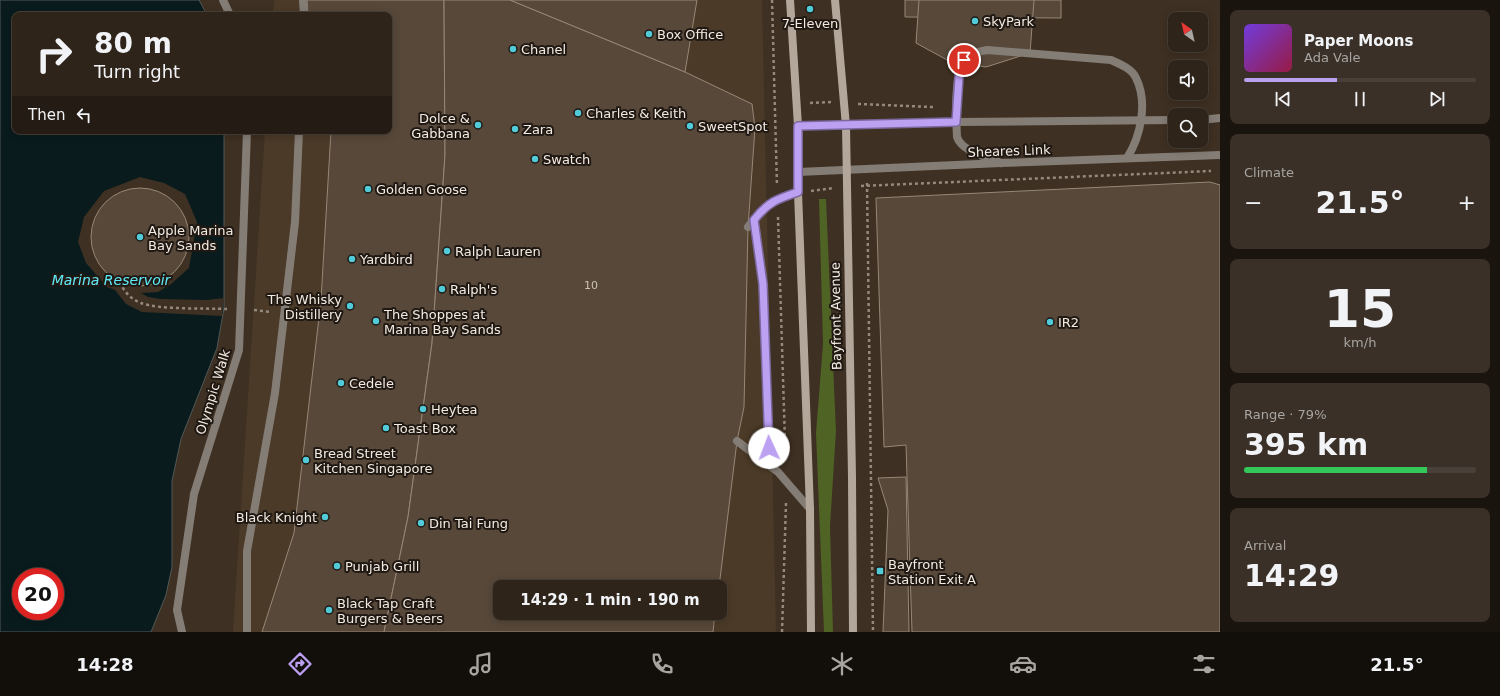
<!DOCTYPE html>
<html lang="en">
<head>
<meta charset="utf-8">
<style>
	body { margin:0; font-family:"DejaVu Sans",sans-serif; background:#3a3027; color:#f1f3f6; height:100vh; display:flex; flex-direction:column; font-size:15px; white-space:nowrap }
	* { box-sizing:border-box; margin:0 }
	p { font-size:13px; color:#a7a4a2 }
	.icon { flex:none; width:22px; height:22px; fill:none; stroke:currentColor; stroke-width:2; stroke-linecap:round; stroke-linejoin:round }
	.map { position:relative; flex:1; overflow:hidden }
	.side { display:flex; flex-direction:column; gap:10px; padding:10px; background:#19140e; width:280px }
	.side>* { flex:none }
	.top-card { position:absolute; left:12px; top:12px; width:380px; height:122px; border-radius:8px; box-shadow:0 2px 10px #0003,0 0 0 1px #494139; background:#2e241a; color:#f1f3f6; overflow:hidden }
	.needle { width:26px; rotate:326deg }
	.controls { position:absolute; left:1168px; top:12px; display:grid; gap:8px }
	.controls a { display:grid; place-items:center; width:40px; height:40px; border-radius:8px; background:#2e241a; box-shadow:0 2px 10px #0003,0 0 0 1px #494139; font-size:20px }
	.speed { position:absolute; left:12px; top:568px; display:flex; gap:8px; font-size:20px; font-weight:700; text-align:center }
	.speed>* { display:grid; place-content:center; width:52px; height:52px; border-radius:50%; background:#2e241a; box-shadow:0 2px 10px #0003,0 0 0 1px #494139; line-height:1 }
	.speed .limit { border:6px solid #d22; background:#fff; color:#111 }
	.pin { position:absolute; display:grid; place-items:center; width:34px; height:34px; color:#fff; margin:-17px; border:2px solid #fff; border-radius:50%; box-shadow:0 1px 4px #0007 }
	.me { position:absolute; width:44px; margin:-22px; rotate:358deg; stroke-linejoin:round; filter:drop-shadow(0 0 3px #0008) }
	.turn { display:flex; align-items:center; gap:14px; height:84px; padding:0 16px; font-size:18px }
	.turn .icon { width:52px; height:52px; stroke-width:2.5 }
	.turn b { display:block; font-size:28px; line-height:34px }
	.then { display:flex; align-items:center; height:38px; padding:0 16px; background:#0003; gap:8px; font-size:15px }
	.big { font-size:30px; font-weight:600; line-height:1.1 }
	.side .widget { flex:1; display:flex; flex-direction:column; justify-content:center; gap:6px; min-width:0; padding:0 14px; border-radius:8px; background:#3a3027 }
	.side .dial { align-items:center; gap:0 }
	.dial b { font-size:52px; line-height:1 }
	.song { display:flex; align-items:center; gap:12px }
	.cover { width:48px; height:48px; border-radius:6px; background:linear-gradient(135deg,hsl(260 70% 55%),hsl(340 70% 35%)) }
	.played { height:4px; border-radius:2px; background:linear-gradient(90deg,#bca0f2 40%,#494139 40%) }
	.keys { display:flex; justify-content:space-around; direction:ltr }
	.heat { display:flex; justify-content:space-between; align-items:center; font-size:22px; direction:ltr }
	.charge { height:6px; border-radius:3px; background:linear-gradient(90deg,#34c759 79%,#494139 0) }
	.trip { position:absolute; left:493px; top:580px; width:234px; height:40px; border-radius:8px; background:#2e241a; box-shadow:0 2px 10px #0003,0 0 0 1px #494139; font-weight:600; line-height:40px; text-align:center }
	.dock { display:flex; height:64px; justify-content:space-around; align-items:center; background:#120e0a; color:#a7a4a2 }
	.dock .icon { width:28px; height:28px }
	.dock .on { color:#bca0f2 }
	.dock b { font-size:18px; color:#f1f3f6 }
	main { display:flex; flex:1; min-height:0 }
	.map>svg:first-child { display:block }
	.built { fill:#4b3a27; fill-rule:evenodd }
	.green { fill:#4f6324 }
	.water { fill:#0a1b1d; stroke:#505958; fill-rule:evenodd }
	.pier { fill:#3e3022 }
	.building { fill:#57483a; stroke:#978777 }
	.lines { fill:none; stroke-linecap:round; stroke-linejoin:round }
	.path { stroke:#95897e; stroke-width:2.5; stroke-dasharray:3 3; stroke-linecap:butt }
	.lane { stroke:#847d76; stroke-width:8 }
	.street { stroke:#847d76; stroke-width:8 }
	.secondary { stroke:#b3a79c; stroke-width:8 }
	.route-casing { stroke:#7a689d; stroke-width:10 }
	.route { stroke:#bca0f2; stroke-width:7 }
	.poi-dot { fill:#52cbd8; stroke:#201913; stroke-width:1.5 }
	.labels { text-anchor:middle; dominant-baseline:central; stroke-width:4; stroke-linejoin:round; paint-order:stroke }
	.number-label { font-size:11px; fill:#ccc2b7 }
	.poi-label { font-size:13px; fill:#f3eae1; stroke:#201913; text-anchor:start }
	.street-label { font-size:13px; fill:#f3eae1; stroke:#201913 }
	.water-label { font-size:14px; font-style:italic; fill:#61e9f7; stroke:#201913 }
</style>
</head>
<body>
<main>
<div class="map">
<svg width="1220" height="632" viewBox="0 0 1220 632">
	<rect width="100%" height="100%" fill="#3e3022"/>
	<!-- built -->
	<path class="built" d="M274,0H762L776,632H233L265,131H389V15H273ZM500,587H720V613H500Z"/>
	<!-- green -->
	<path class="green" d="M819,199H826L835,409L836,431L830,526L833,632H824L816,433L823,344Z"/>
	<!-- water -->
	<path class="water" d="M0,0H199L207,15H15V131H224V308L217,348L181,439L172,481V567L166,595L151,632H0ZM21,577H55V611H21Z"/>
	<!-- pier -->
	<path class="pier" d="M140,177L164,183L185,194L197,222L189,268L171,284L158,292L141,293L148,297L160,299L207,300L224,298L222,316L142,312L126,304L115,290L107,287L86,263L78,242L84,217L104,191Z"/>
	<!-- building -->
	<g class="building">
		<path d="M307,0H444L445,155L432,343L408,517L384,632H262L294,533L321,300L331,131H389V15H335L336,12L308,15Z"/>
		<path d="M444,0H510L685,72L752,104L755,128L748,227L744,407L737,441L719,587H500V613H715L713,632H384L408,517L432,343L445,155Z"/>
		<path d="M510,0H697L685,72Z"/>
		<path d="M905,0H1061V18L905,17Z"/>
		<path d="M919,0H1034L1030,53L986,67L949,61L916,43Z"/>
		<path d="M1210,182L1220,185V632H912L906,445L884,447L876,198Z"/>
		<circle cx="140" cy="237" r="49"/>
		<path d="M906,477L909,632H883L888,510L878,478Z"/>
	</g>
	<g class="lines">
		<!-- path -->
		<g class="path">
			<path d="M772,0L777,186"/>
			<path d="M810,103L831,102"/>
			<path d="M858,104L933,107"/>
			<path d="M867,183L873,632"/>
			<path d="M861,186L1211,171"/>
			<path d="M811,191L834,188"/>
			<path d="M778,217L785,442"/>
			<path d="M120,282C124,292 131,299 141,303C159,310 206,308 227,309"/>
			<path d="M254,310L271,312"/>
			<path d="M782,632L786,503"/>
		</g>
		<!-- lane -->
		<g class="lane">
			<path d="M1001,163C988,157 962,152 957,137C956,120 954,72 965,60C971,54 979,51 987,50L1111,60C1120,64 1132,69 1136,78C1148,102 1141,136 1127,158"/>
			<path d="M754,220L763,284L770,465"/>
			<path d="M748,227C764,206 773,200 798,192"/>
			<path d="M737,441L778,472L810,509"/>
		</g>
		<!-- street -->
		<g class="street">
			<path d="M223,0L230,15"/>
			<path d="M303,0L304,15"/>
			<path d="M1201,120L1220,118"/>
			<path d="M798,126L956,122L1175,120"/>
			<path d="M798,172L1001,163L1220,155"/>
			<path d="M182,632L177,610L194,494L239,350L247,131"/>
			<path d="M247,632V551L275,393L295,222L299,131"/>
		</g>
		<!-- secondary -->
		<g class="secondary">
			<path d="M790,0L798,126V192L810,509L811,632"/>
			<path d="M835,0L846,126L852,477L853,632"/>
		</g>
	</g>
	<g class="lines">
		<defs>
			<path id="route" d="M769,448L763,284L754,220C768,202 777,199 798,192V126L956,122L959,77L964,60"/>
		</defs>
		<!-- route casing -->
		<use href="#route" class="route-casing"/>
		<!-- route -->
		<use href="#route" class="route"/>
	</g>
	<!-- markers -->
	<g class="poi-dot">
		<circle cx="810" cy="9" r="4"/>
		<circle cx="975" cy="21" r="4"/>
		<circle cx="649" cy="34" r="4"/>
		<circle cx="513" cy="49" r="4"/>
		<circle cx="578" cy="113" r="4"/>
		<circle cx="478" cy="125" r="4"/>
		<circle cx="690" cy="126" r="4"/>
		<circle cx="515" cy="129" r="4"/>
		<circle cx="535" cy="159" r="4"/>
		<circle cx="368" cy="189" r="4"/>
		<circle cx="140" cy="237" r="4"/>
		<circle cx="447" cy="251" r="4"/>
		<circle cx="352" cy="259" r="4"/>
		<circle cx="442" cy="289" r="4"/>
		<circle cx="350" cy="306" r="4"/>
		<circle cx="376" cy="321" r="4"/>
		<circle cx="1050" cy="322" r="4"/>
		<circle cx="341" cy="383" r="4"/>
		<circle cx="423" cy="409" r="4"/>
		<circle cx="386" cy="428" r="4"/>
		<circle cx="306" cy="460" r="4"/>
		<circle cx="325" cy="517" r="4"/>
		<circle cx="421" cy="523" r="4"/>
		<circle cx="337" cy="566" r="4"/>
		<rect x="876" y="567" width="8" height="8" rx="2"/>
		<circle cx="329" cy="610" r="4"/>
	</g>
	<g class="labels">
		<!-- number labels -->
		<g class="number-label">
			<text x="591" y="285">10</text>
		</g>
		<!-- poi labels -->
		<g class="poi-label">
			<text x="983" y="21">SkyPark</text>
			<text x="810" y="23" text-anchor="middle">7-Eleven</text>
			<text x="657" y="34">Box Office</text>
			<text x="521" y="49">Chanel</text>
			<text x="586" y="113">Charles &amp; Keith</text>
			<text x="470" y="118" text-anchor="end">Dolce &amp;<tspan x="470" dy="15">Gabbana</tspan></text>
			<text x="698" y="126">SweetSpot</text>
			<text x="523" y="129">Zara</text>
			<text x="543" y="159">Swatch</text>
			<text x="376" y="189">Golden Goose</text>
			<text x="148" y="230">Apple Marina<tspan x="148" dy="15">Bay Sands</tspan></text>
			<text x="455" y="251">Ralph Lauren</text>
			<text x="360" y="259">Yardbird</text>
			<text x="450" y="289">Ralph's</text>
			<text x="342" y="299" text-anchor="end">The Whisky<tspan x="342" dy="15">Distillery</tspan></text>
			<text x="384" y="314">The Shoppes at<tspan x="384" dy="15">Marina Bay Sands</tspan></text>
			<text x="1058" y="322">IR2</text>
			<text x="349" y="383">Cedele</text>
			<text x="431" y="409">Heytea</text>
			<text x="394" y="428">Toast Box</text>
			<text x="314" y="453">Bread Street<tspan x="314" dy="15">Kitchen Singapore</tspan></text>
			<text x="317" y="517" text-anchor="end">Black Knight</text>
			<text x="429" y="523">Din Tai Fung</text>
			<text x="888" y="564">Bayfront<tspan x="888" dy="15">Station Exit A</tspan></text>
			<text x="345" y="566">Punjab Grill</text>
			<text x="337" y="603">Black Tap Craft<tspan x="337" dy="15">Burgers &amp; Beers</tspan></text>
		</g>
		<!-- street labels -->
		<g class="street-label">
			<text transform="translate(1009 151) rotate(-2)">Sheares Link</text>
			<text transform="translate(836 316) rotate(-91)">Bayfront Avenue</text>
			<text transform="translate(213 392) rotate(-73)">Olympic Walk</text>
		</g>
		<!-- water labels -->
		<g class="water-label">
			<text x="111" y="280">Marina Reservoir</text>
		</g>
	</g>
</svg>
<div class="controls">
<a><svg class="needle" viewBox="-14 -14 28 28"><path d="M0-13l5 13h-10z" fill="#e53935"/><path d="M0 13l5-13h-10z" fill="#a7a4a2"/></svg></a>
<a><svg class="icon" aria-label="sound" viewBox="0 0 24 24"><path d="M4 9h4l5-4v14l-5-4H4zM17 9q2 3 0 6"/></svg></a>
<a><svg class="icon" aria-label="search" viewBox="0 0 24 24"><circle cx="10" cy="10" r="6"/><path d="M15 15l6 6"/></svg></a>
</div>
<div class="speed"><div class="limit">20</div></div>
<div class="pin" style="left:964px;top:60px;background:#d93025"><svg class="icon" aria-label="arrive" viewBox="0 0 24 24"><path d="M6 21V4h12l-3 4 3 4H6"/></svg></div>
<svg class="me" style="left:769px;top:448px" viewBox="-20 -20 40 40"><circle r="19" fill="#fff"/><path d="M0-13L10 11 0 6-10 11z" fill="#bca0f2"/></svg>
<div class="trip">14:29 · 1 min · 190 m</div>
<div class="top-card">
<div class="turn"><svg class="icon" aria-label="right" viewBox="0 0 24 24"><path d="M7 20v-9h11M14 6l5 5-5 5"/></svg><div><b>80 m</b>Turn right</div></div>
<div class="then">Then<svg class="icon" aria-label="left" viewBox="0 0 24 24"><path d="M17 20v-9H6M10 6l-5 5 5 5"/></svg></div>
</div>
</div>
<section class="side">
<div class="widget">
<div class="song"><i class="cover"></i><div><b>Paper Moons</b><p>Ada Vale</p></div></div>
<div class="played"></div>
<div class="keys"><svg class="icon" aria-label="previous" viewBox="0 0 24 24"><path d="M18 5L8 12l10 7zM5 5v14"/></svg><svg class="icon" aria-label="pause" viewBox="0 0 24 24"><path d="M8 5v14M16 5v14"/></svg><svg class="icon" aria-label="next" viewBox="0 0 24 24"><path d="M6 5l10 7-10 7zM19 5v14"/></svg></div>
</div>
<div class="widget"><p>Climate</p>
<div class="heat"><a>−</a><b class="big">21.5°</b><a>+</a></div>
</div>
<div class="widget dial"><b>15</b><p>km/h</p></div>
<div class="widget"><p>Range · 79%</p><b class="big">395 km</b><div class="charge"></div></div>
<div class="widget"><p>Arrival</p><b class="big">14:29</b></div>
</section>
</main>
<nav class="dock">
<b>14:28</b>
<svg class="icon on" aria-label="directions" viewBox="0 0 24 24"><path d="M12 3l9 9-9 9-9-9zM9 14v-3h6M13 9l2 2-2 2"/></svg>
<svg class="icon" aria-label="music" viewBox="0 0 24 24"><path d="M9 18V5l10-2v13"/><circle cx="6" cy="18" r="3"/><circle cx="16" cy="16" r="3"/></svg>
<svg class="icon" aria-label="phone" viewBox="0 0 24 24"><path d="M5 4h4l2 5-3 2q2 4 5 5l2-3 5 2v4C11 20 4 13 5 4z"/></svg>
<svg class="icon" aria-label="climate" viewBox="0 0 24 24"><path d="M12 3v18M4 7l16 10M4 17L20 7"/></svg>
<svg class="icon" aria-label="car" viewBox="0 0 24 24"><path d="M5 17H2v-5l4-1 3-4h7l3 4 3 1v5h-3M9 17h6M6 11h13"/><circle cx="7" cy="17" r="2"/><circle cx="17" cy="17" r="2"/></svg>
<svg class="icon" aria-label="filters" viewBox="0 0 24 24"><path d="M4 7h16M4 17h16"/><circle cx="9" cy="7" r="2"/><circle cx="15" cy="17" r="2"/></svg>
<b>21.5°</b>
</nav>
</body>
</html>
